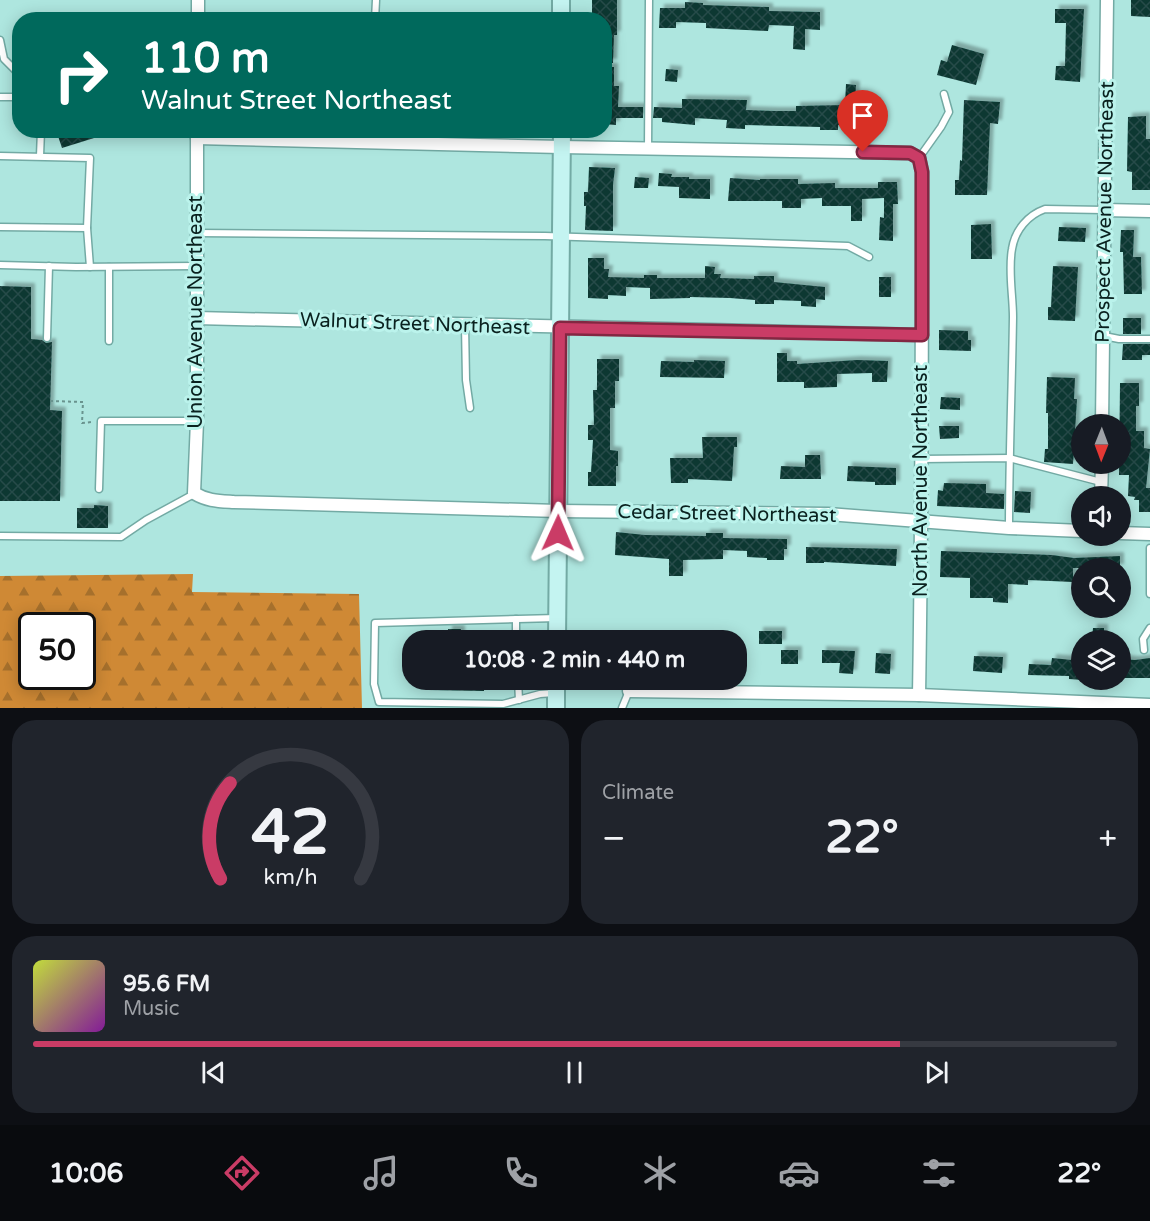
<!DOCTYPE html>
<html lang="en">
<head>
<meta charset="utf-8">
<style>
	body { margin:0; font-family:"Varela Round",sans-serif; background:#20242c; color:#f1f3f6; height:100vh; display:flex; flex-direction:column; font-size:22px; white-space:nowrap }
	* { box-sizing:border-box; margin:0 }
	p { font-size:20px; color:#9ea1a6 }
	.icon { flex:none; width:33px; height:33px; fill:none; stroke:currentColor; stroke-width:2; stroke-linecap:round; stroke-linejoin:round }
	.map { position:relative; height:708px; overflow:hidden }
	.details { display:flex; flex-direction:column; gap:12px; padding:12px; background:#0d0f14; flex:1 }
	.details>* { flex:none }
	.hud { position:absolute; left:12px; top:12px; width:600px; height:126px; border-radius:24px; box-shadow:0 3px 15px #0003; background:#00695c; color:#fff; overflow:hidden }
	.needle { width:39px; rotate:181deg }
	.buttons { position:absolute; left:1071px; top:414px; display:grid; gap:12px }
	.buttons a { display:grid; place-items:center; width:60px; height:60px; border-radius:50%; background:#171b24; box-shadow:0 3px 15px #0003; font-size:30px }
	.speed { position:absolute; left:18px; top:612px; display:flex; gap:12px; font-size:30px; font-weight:700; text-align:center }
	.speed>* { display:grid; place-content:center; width:78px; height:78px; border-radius:50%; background:#171b24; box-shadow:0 3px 15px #0003; line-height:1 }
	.speed .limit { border:3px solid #111; border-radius:9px; background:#fff; color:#111 }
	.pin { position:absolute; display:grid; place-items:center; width:51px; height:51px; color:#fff; margin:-62px -26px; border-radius:50% 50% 50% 0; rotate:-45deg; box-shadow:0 0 6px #0007 }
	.pin .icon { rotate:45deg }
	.me { position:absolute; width:66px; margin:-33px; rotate:1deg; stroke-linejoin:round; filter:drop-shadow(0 0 4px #0008) }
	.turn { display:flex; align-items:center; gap:21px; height:126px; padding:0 30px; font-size:27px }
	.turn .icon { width:78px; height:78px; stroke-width:2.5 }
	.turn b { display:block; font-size:42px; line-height:51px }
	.big { font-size:45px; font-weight:700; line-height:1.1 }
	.details .card { flex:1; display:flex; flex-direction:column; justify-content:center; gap:9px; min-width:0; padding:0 21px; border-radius:24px; background:#20242c }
	.details .dial { align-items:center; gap:0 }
	.dial svg { height:156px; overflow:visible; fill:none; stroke:#363941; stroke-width:7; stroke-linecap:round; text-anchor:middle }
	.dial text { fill:#f1f3f6; stroke:none }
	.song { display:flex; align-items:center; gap:18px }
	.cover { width:72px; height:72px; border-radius:9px; background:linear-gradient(135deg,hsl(70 70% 55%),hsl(290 70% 35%)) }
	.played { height:6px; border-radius:3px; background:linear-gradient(90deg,#ca3c66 80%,#363941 80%) }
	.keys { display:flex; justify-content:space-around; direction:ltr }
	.heat { display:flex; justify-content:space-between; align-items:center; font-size:33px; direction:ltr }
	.details .tiles { flex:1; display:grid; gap:12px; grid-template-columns:1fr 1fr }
	.card:last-child { grid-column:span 2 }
	.trip { position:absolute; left:402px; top:630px; width:345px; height:60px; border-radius:24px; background:#171b24; box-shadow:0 3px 15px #0003; font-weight:700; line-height:60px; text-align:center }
	.menu { display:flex; height:96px; justify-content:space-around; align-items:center; background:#090b0e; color:#9ea1a6 }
	.menu .icon { width:42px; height:42px }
	.menu .active { color:#ca3c66 }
	.menu b { font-size:27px; color:#f1f3f6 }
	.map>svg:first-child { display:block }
	.forest { fill:url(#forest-firs); fill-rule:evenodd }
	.building { fill:url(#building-cross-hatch); filter:url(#shadow) }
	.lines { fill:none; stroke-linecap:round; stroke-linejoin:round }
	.lane-casing { stroke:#73aaa4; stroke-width:9 }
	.street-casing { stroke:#73aaa4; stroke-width:15 }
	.secondary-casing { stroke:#73aaa4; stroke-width:20 }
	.path { stroke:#69938e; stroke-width:2; stroke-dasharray:3 3; stroke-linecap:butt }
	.lane { stroke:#fff; stroke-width:6 }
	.street { stroke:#fff; stroke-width:12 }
	.secondary { stroke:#c4f4f1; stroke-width:16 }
	.route-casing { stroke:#832742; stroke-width:15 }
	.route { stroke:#ca3c66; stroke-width:10 }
	.labels { text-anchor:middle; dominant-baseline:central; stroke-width:6; stroke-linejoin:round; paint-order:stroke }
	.street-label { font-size:20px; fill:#0a211f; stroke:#bbf3ec }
</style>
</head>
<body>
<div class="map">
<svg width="1150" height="708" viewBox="0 0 1150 708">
	<defs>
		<pattern id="forest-firs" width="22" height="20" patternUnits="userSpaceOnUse" patternTransform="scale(1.5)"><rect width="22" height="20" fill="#cf8935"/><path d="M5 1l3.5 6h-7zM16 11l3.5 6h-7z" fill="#a6702c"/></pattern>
		<pattern id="building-cross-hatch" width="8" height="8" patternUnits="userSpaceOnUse" patternTransform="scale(1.5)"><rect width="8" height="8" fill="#0c3733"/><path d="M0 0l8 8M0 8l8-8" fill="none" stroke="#264b48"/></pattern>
		<filter id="shadow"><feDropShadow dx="4" dy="-4" stdDeviation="1.5" flood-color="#0004"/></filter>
	</defs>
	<rect width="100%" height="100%" fill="#aee6df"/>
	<!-- forest -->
	<path class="forest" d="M193,574L192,592L359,594L362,708H0V576ZM32,626H82V676H32Z"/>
	<!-- building -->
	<g class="building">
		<path d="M592,0H617V35H614L613,63H604V20H592Z"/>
		<path d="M1131,0H1150V17L1131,16Z"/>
		<path d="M685,2L703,3V5L769,7V11L820,12V30L805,29V50L793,49L794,26L769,25L768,31L706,28V23L676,22V28H659L660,8H685Z"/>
		<path d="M1055,9H1084L1080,82L1055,80L1056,66H1065L1066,23H1055Z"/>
		<path d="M952,45L984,54L976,85L937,75L941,60L947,62Z"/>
		<path d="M604,67H614V86H619L618,107H643V118H616V125L604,124Z"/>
		<path d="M666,69L678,70L677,82L665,81Z"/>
		<path d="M846,84L856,85L855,101L868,102L867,127L838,125V130H820V127L745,125V129L726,128L727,120L695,118V125L662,122V118H653L654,107L682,108V99L747,100L746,110L775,111H796V106L845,105Z"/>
		<path d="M964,100L1000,102L998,124L990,123L987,195H955V180H959L960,160L962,161Z"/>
		<path d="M1146,116V139H1150V190H1132V172L1127,171L1128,117Z"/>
		<path d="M56,130H92L94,138L62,148Z"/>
		<path d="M589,167L615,168L613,185V231L585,230L586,206H584V192H588Z"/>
		<path d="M659,173L672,174L671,177H689V179H710V199L679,198V187L658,186Z"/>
		<path d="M635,177L649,178L648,188H634Z"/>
		<path d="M730,178L760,180V179H798V184L835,183V188H878V182H897L898,204H893V241L879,240L880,217L884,218V198L862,199V221H851V206H822V198L801,199V208H782V201H728Z"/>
		<path d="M991,224L992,259H971V225Z"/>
		<path d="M1059,227L1086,228L1085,242L1058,241Z"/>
		<path d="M1121,230H1134L1133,257H1141L1142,294H1124L1123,252H1120Z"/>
		<path d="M588,258H604V269H609L608,277L644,278V275H657V278H705V266L715,267L714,274H721L720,278L754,279V276H774V282L825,287V300L816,299V307L801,306V301L774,300V304H755V300L730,298L690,297V298L650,299V288L626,287V296L608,295V299L588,298Z"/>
		<path d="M1053,266L1078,267L1075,321L1048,320V307H1051Z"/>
		<rect x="879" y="277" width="12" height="20"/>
		<path d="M0,286L31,287V339L42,340L46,343L52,342L50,410L62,411L60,501H0Z"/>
		<rect x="1123" y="318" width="18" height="16"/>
		<path d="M939,330L968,331V340H971V351L939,350Z"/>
		<path d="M1150,344V355H1142V360H1122L1123,344Z"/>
		<path d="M777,353H787V361H797V364L857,360L888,361L887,382H872V373L837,374V387L804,388V382H777Z"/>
		<path d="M597,359H619V381H615V408H610V450L618,451V466H616V486H588V472H591L593,440H588V425H594L593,390H597Z"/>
		<path d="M694,360L725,361L724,378L660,377L661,361L694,362Z"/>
		<path d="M1047,377L1075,378L1074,399H1077L1073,464L1044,462L1045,449H1048V413H1046Z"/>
		<path d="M1120,383H1139V406H1136V431H1144V448L1150,449L1146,488H1150V512H1139V500H1134L1135,497L1128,496L1129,475H1119Z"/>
		<path d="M941,397L960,398V410L940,409Z"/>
		<path d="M939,426H959V438L940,439Z"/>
		<path d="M702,437H737V447H734L732,481L688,479V483H671L670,458H703Z"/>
		<path d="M805,455H820L821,479H780L781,466L805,467Z"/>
		<path d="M848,466L896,468V485H875V482L847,481Z"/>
		<path d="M944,483L986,484V493L1004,494V509L937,506L938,490L943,491Z"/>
		<path d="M1015,491L1031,492L1030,513L1014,512Z"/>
		<path d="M94,505L108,506V528H77V508H94Z"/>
		<path d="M616,532L645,535L706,536V533H723V538L787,539V549H784V560H767V558L747,557V551L723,550V559L683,560V576H669V559L615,555Z"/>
		<path d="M806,547L897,549L896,566L824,562V563H806Z"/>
		<path d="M941,551L1052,555L1074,558L1120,556V568H1073V582L1028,580V585L1008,584V603L993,602V598H970V578L940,577Z"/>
		<path d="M1093,628H1104V640H1092Z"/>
		<rect x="448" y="629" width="13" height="11"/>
		<rect x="759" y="631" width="23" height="13"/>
		<rect x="781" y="650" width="17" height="14"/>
		<path d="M822,650L855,651L853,674L839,673L840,663H822Z"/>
		<path d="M876,653L891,654L890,674L875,673Z"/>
		<path d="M974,656L1003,657L1002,673L973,671Z"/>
		<path d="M1052,658L1082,661V680L1069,679V676L1028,675L1029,664L1051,665Z"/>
		<path d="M1150,658V678H1120V659L1135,660Z"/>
		<path d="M428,680H484V691L428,690Z"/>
	</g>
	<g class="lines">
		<defs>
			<g id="lane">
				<path d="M375,20L376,0"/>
				<path d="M0,40L4,59L20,75"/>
				<path d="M0,97H20"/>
				<path d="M648,149L649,0"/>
				<path d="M0,156L90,158L87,228L90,267"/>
				<path d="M40,156L41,130"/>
				<path d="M919,158L941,127L949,112L944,94"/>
				<path d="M0,227L87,228"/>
				<path d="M197,233L545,236L793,244L848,246L869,257"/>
				<path d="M0,265L76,267L196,266"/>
				<path d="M465,325L466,380L470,408"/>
				<path d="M1104,336L1119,339H1150"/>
				<path d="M47,338L49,266"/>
				<path d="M109,341V267"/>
				<path d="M922,459L1009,458L1101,482"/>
				<path d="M99,489L101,421H197"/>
				<path d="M1009,528C1009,457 1012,387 1013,317C1013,295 1008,271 1012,249C1015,230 1028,215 1045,209L1104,210"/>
				<path d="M0,536L121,537L146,520L194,494"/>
				<path d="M1150,548V594"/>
				<path d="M516,619V640"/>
				<path d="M1144,650L1143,639L1150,628"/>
				<path d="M518,680L519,700"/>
				<path d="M554,693L540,694L503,704L379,702L374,684L375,623L557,618"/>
				<path d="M622,708L629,691"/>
			</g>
			<g id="street">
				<path d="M198,20V0"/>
				<path d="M197,132V421L194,493C207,501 219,501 234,502L558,511L828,514L1009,528L1082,531"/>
				<path d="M197,138L561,147L910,153L919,158L922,172C922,346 922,521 919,695"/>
				<path d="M1104,210L1150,211"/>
				<path d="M196,318L922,335"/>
				<path d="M1102,424L1107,0"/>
				<path d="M1101,496L1102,464"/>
				<path d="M1120,533L1150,534"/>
				<path d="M629,691L919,695L1150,705"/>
			</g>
			<g id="secondary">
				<path d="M561,0V20"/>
				<path d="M557,640L562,130"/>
				<path d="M556,708V680"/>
			</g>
		</defs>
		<!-- lane casing -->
		<use href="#lane" class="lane-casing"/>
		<!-- street casing -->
		<use href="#street" class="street-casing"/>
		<!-- secondary casing -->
		<use href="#secondary" class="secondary-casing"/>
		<!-- path -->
		<path class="path" d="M50,401L83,402L82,423L92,422"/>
		<!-- lane -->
		<use href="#lane" class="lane"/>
		<!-- street -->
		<use href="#street" class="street"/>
		<!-- secondary -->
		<use href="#secondary" class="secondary"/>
	</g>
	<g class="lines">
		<defs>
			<path id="route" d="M558,533L560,328L922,335V172L919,158L910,153L863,152"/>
		</defs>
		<!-- route casing -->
		<use href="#route" class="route-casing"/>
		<!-- route -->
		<use href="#route" class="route"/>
	</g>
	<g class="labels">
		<!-- street labels -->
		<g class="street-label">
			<text transform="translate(1105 212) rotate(-89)">Prospect Avenue Northeast</text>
			<text transform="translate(196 312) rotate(-90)">Union Avenue Northeast</text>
			<text transform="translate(415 324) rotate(2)">Walnut Street Northeast</text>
			<text transform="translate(921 481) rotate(-90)">North Avenue Northeast</text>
			<text transform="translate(727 514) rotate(1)">Cedar Street Northeast</text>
		</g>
	</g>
</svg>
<div class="buttons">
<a><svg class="needle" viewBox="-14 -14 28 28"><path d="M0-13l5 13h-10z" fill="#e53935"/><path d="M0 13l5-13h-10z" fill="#9ea1a6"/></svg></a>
<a><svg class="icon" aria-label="sound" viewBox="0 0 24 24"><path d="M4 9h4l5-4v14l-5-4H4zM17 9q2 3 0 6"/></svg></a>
<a><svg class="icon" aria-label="search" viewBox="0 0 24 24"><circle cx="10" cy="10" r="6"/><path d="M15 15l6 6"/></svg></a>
<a><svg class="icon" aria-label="layers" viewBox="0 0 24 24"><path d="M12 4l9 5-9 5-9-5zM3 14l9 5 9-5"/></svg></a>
</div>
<div class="speed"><div class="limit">50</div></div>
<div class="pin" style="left:863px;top:152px;background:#d93025"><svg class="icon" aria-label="arrive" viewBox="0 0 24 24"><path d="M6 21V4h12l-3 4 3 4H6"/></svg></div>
<svg class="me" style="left:558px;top:533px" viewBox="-20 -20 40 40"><path d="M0-17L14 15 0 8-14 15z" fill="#ca3c66" stroke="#fff" stroke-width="4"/></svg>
<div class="trip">10:08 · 2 min · 440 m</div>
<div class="hud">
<div class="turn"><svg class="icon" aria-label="right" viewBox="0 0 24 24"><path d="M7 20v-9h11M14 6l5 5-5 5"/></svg><div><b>110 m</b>Walnut Street Northeast</div></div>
</div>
</div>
<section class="details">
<div class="tiles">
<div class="card dial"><svg viewBox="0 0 100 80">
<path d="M14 69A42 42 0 1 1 86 69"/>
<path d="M14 69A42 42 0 0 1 19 20" stroke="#ca3c66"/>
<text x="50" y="56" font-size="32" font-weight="700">42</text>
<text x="50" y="72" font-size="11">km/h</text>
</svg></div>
<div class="card"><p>Climate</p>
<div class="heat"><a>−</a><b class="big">22°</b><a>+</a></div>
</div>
<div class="card">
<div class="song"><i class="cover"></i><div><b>95.6 FM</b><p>Music</p></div></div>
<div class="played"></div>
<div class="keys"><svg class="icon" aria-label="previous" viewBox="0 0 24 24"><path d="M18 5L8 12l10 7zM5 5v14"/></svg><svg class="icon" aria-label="pause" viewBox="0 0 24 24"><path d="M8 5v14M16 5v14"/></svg><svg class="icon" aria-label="next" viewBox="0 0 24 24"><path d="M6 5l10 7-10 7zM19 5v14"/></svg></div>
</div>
</div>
</section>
<nav class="menu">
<b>10:06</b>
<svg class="icon active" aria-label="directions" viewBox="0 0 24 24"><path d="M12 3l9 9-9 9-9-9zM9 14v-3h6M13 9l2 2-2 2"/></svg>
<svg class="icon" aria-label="music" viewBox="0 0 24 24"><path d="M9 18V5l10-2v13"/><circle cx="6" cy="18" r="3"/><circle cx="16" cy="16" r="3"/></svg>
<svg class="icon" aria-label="phone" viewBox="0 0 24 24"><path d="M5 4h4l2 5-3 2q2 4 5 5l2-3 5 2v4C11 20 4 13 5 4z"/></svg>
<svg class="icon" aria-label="climate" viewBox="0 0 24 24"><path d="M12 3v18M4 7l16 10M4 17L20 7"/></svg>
<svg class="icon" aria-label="car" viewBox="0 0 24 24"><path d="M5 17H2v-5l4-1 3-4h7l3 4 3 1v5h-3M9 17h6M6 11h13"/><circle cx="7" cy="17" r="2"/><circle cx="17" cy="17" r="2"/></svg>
<svg class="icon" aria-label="filters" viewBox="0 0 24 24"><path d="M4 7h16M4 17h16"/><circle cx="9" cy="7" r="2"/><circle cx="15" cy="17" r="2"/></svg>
<b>22°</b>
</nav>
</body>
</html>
